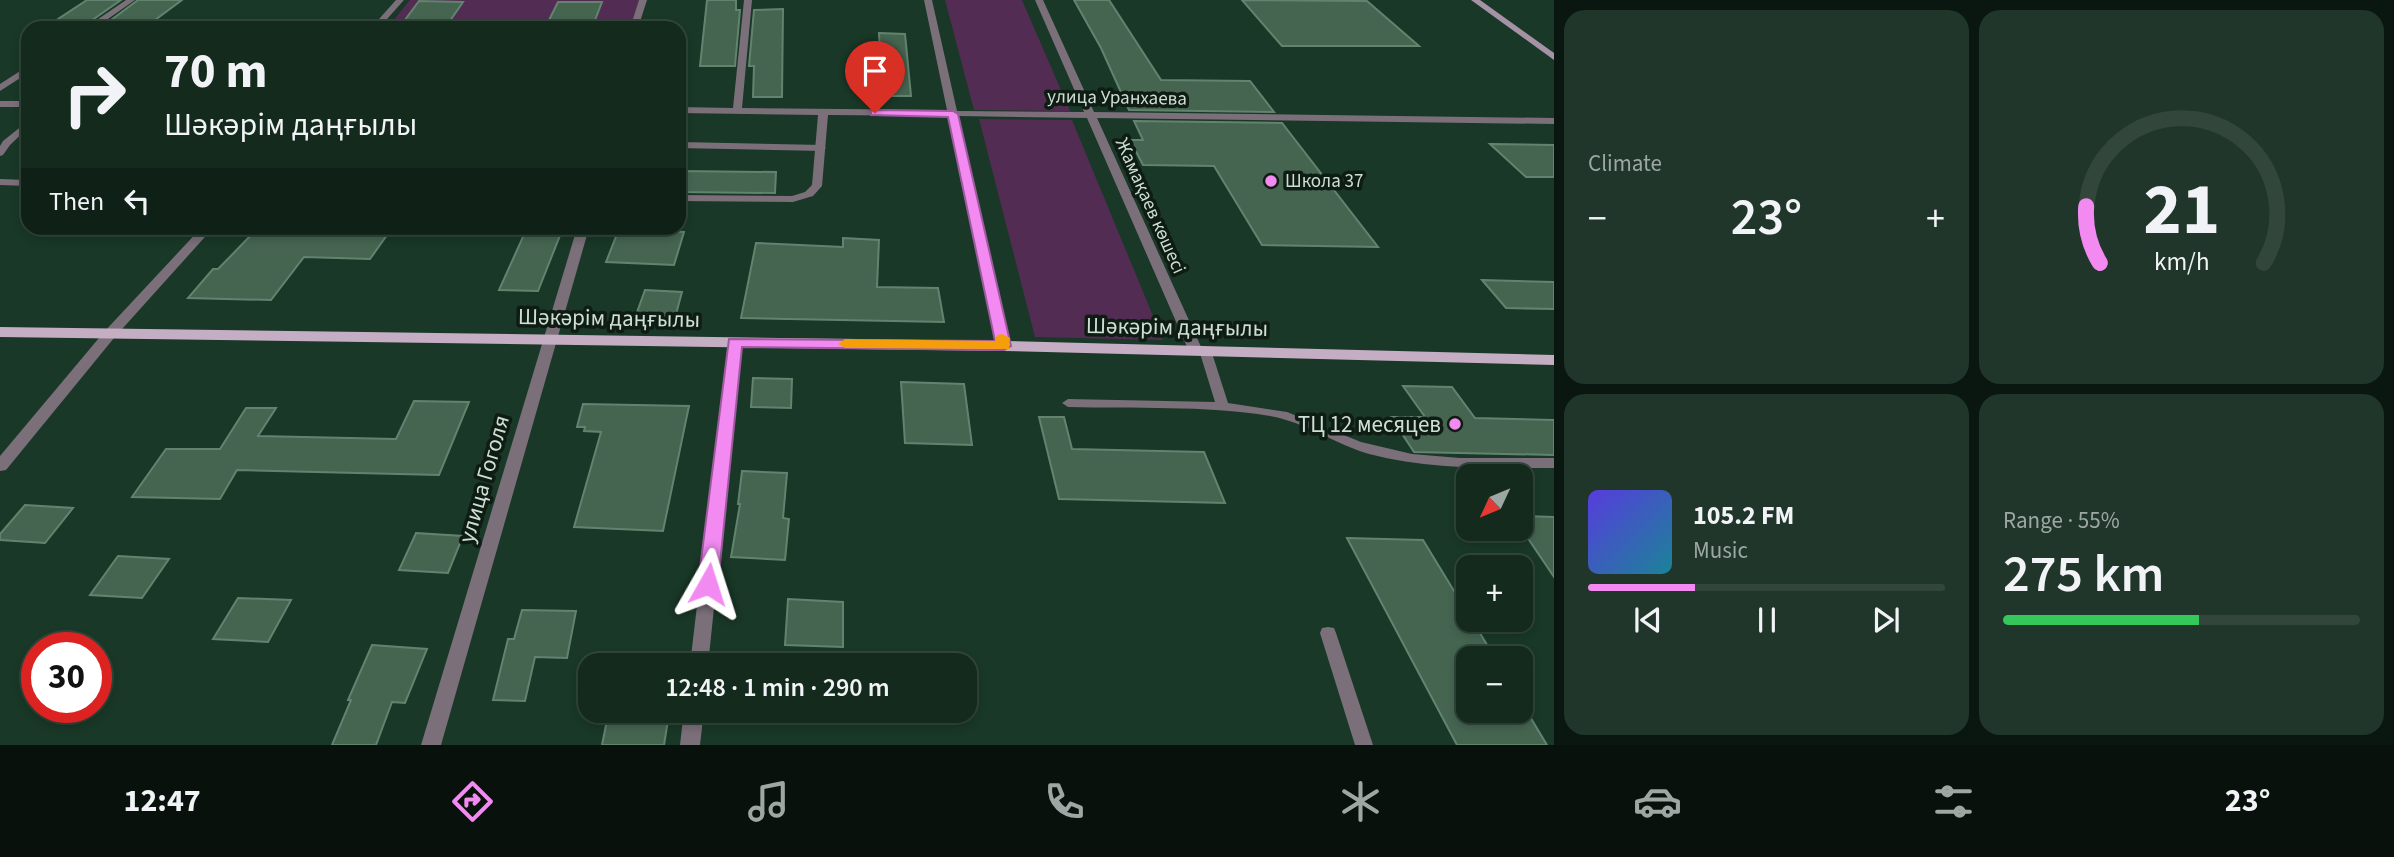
<!DOCTYPE html>
<html lang="en">
<head>
<meta charset="utf-8">
<style>
	body { margin:0; font-family:"Source Sans 3",sans-serif; background:#20362a; color:#f1f3f6; height:100vh; display:flex; flex-direction:column; font-size:26px; white-space:nowrap }
	* { box-sizing:border-box; margin:0 }
	p { font-size:23px; color:#9da7a4 }
	.icon { flex:none; width:38px; height:38px; fill:none; stroke:currentColor; stroke-width:2; stroke-linecap:round; stroke-linejoin:round }
	.map { position:relative; flex:1; overflow:hidden }
	.side { display:flex; flex-direction:column; gap:10px; padding:10px; background:#0a1710; width:840px }
	.side>* { flex:none }
	.guide { position:absolute; left:21px; top:21px; width:665px; height:214px; border-radius:21px; box-shadow:0 4px 10px #0003,0 0 0 2px #32463b; background:#132a1d; color:#f1f3f6; overflow:hidden }
	.needle { width:46px; rotate:226deg }
	.controls { position:absolute; left:1456px; top:464px; display:grid; gap:14px }
	.controls a { display:grid; place-items:center; width:77px; height:77px; border-radius:14px; background:#132a1d; box-shadow:0 4px 10px #0003,0 0 0 2px #32463b; font-size:35px }
	.speed { position:absolute; left:21px; top:632px; display:flex; gap:14px; font-size:35px; font-weight:700; text-align:center }
	.speed>* { display:grid; place-content:center; width:91px; height:91px; border-radius:50%; background:#132a1d; box-shadow:0 4px 10px #0003,0 0 0 2px #32463b; line-height:1 }
	.speed .limit { border:10px solid #d22; background:#fff; color:#111 }
	.pin { position:absolute; display:grid; place-items:center; width:60px; height:60px; color:#fff; margin:-72px -30px; border-radius:50% 50% 50% 0; rotate:-45deg; box-shadow:0 0 7px #0007 }
	.pin .icon { rotate:45deg }
	.me { position:absolute; width:77px; margin:-38px; rotate:6deg; stroke-linejoin:round; filter:drop-shadow(0 0 5px #0008) }
	.turn { display:flex; align-items:center; gap:24px; height:147px; padding:0 28px; font-size:32px }
	.turn .icon { width:91px; height:91px; stroke-width:2.5 }
	.turn b { display:block; font-size:49px; line-height:60px }
	.then { display:flex; align-items:center; height:66px; padding:0 28px; background:#0003; gap:14px; font-size:26px }
	.big { font-size:52px; font-weight:600; line-height:1.1 }
	.side .card { flex:1; display:flex; flex-direction:column; justify-content:center; gap:10px; min-width:0; padding:0 24px; border-radius:21px; background:#20362a }
	.side .dial { align-items:center; gap:0 }
	.dial svg { height:182px; overflow:visible; fill:none; stroke:#32463b; stroke-width:7; stroke-linecap:round; text-anchor:middle }
	.dial text { fill:#f1f3f6; stroke:none }
	.song { display:flex; align-items:center; gap:21px }
	.cover { width:84px; height:84px; border-radius:10px; background:linear-gradient(135deg,hsl(250 70% 55%),hsl(190 70% 35%)) }
	.played { height:7px; border-radius:4px; background:linear-gradient(90deg,#f28af2 30%,#32463b 30%) }
	.keys { display:flex; justify-content:space-around; direction:ltr }
	.heat { display:flex; justify-content:space-between; align-items:center; font-size:38px; direction:ltr }
	.charge { height:10px; border-radius:5px; background:linear-gradient(90deg,#34c759 55%,#32463b 0) }
	.side .tiles { flex:1; display:grid; gap:10px; grid-template-columns:repeat(2,1fr) }
	.trip { position:absolute; left:578px; top:653px; width:399px; height:70px; border-radius:21px; background:#132a1d; box-shadow:0 4px 10px #0003,0 0 0 2px #32463b; font-weight:600; line-height:70px; text-align:center }
	.menu { display:flex; height:112px; justify-content:space-around; align-items:center; background:#08110c; color:#9da7a4 }
	.menu .icon { width:49px; height:49px }
	.menu .current { color:#f28af2 }
	.menu b { font-size:32px; color:#f1f3f6 }
	main { display:flex; flex:1; min-height:0 }
	.map>svg:first-child { display:block }
	.green { fill:#522c52 }
	.building { fill:#456551; stroke:#62846f; stroke-width:2 }
	.lines { fill:none; stroke-linecap:round; stroke-linejoin:round }
	.lane { fill:#7b6f7a; fill-rule:evenodd }
	.street { fill:#7b6f7a; fill-rule:evenodd }
	.secondary { fill:#a592a4; fill-rule:evenodd }
	.primary { fill:#c5adc4; fill-rule:evenodd }
	.route { fill:#f28af2; stroke:#9d5a9d; stroke-width:2 }
	.slow { fill:#f59e0b }
	.poi-dot { fill:#f28af2; stroke:#0f1c14; stroke-width:2.5 }
	.labels { text-anchor:middle; dominant-baseline:central; stroke-width:7; stroke-linejoin:round; paint-order:stroke }
	.far-street-label { font-size:19px; fill:#cddfd4; stroke:#0f1c14 }
	.far-poi-label { font-size:19px; fill:#cddfd4; stroke:#0f1c14; text-anchor:start }
	.street-label { font-size:23px; fill:#cddfd4; stroke:#0f1c14 }
	.poi-label { font-size:23px; fill:#cddfd4; stroke:#0f1c14; text-anchor:end }
</style>
</head>
<body>
<main>
<div class="map">
<svg width="1554" height="745" viewBox="0 0 1554 745">
	<rect width="100%" height="100%" fill="#193827"/>
	<!-- green -->
	<g class="green">
		<path d="M410,0H639L630,28H387Z"/>
		<path d="M945,0H1022L1070,111L974,110Z"/>
		<path d="M979,119L1072,120L1163,340L1035,337Z"/>
	</g>
	<!-- building -->
	<g class="building">
		<path d="M87,0H121L88,23H52Z"/>
		<path d="M138,0H182L151,23H107Z"/>
		<path d="M707,0H736V10H740L735,66H700Z"/>
		<path d="M1074,0H1109L1161,80L1250,81L1274,112L1129,110L1101,48Z"/>
		<path d="M1242,0L1367,1L1419,46H1282Z"/>
		<path d="M419,1L463,2L445,28H399Z"/>
		<path d="M558,2H602L592,28H545Z"/>
		<path d="M783,9L782,97H753L754,66H749L754,10Z"/>
		<path d="M879,33L905,34L911,96H882Z"/>
		<path d="M1134,121L1282,123L1378,247L1262,245L1214,166L1143,165L1130,140H1143Z"/>
		<path d="M1490,144L1554,145V177H1526Z"/>
		<path d="M679,171L776,172L775,193L679,192Z"/>
		<path d="M258,228H392L370,259L304,257L271,300L188,298L213,269H218Z"/>
		<path d="M527,228H563L538,291L499,290Z"/>
		<path d="M619,229L684,232L674,265L606,262Z"/>
		<path d="M843,238L879,240L877,287L938,288L944,322L741,318L756,243L843,247Z"/>
		<path d="M1482,280L1554,282V309L1506,308Z"/>
		<path d="M645,290L682,292L675,318L636,315Z"/>
		<path d="M753,378L792,379L791,408L751,407Z"/>
		<path d="M901,382L964,384L972,445L905,443Z"/>
		<path d="M1403,386L1452,387L1475,418L1554,420V455L1414,452L1391,417H1425Z"/>
		<path d="M414,401L469,402L439,475L237,470L220,499L132,497L166,449H220L246,408H276L258,436L396,439Z"/>
		<path d="M583,404L689,406L663,531L574,527L601,432L584,431L585,427H577Z"/>
		<path d="M1039,417H1064L1072,449L1204,452L1225,503L1059,499Z"/>
		<path d="M742,471L787,473L783,518L789,519L785,560L731,557L740,504H738Z"/>
		<path d="M25,505L73,508L45,543L0,540V534Z"/>
		<path d="M1521,516L1554,517V577L1521,528Z"/>
		<path d="M416,533L463,536L448,573L399,570Z"/>
		<path d="M1347,538L1423,540L1468,614V620H1472L1495,658H1468V710H1526L1547,745H1457Z"/>
		<path d="M118,556L169,559L142,598L90,595Z"/>
		<path d="M238,598L291,600L268,642L213,639Z"/>
		<path d="M788,599L843,602V647L785,645Z"/>
		<path d="M522,610L576,611L567,658L535,657L525,701L493,700L508,639H514Z"/>
		<path d="M372,645L427,649L405,703L392,702L376,745H332L351,700H348Z"/>
		<path d="M609,710L669,714L664,745H602Z"/>
	</g>
	<g class="lines">
		<!-- lane -->
		<g class="lane">
			<path d="M28,121V128L10,145L3,155L0,156V146L3,141Z"/>
			<path d="M679,142L822,145L826,148L822,151L679,148Z"/>
			<path d="M1205,346L1211,350L1228,403L1287,412L1361,442L1412,454L1460,458H1554V468C1492,468 1429,470 1369,454C1335,444 1305,422 1270,416C1203,405 1135,409 1068,407L1062,403L1068,399L1215,402L1199,350Z"/>
			<path d="M1328,627L1334,628L1336,633L1373,745H1355L1320,633L1322,628Z"/>
		</g>
		<!-- street -->
		<g class="street">
			<path d="M126,0H135L95,28H85Z"/>
			<path d="M396,0H404L379,28H371Z"/>
			<path d="M639,0H647L638,28H630Z"/>
			<path d="M744,0H752L742,108L947,110L924,0H932L957,111L1084,112L1035,0H1043L1094,112L1554,118V124L1097,118L1202,349L1195,353L1188,349L1087,118L958,116L1011,346L1004,350L997,346L949,116L828,115L822,186L813,196L793,202L679,201V195L792,196L805,192L812,185L818,115L679,113V107L733,108Z"/>
			<path d="M28,66V73L0,91V84Z"/>
			<rect x="0" y="101" width="28" height="6"/>
			<path d="M0,179L28,180V186L0,185Z"/>
			<path d="M201,228H213L114,338L6,470L0,471V456L104,332Z"/>
			<path d="M577,228H589L441,745H421Z"/>
			<path d="M735,338L742,342L708,665H690L728,342Z"/>
			<path d="M684,710H704L700,745H680Z"/>
		</g>
		<!-- secondary -->
		<path class="secondary" d="M1471,0H1480L1554,53V60Z"/>
		<!-- primary -->
		<path class="primary" d="M0,327L1004,341L1554,355V365L1004,351L0,337Z"/>
	</g>
	<!-- route -->
	<path class="route" d="M875,110L953,111L958,114L1011,346L1004,350L742,347L718,584L715,590L708,592L701,590L698,584L729,339L995,341L948,117L871,115V111Z"/>
	<!-- slow -->
	<path class="slow" d="M1002,334L1010,338L1009,349L845,348L838,344L845,339L995,341L997,335Z"/>
	<!-- markers -->
	<g class="poi-dot">
		<circle cx="1271" cy="181" r="7"/>
		<circle cx="1455" cy="424" r="7"/>
	</g>
	<g class="labels">
		<!-- far-street labels -->
		<g class="far-street-label">
			<text transform="translate(1117 98) rotate(1)">улица Уранхаева</text>
			<text transform="translate(1150 206) rotate(66)">Жамақаев көшесі</text>
		</g>
		<!-- far-poi labels -->
		<g class="far-poi-label">
			<text x="1285" y="181">Школа 37</text>
		</g>
		<!-- street labels -->
		<g class="street-label">
			<text transform="translate(609 318) rotate(1)">Шәкәрім даңғылы</text>
			<text transform="translate(1177 327) rotate(1)">Шәкәрім даңғылы</text>
			<text transform="translate(484 479) rotate(-74)">улица Гоголя</text>
		</g>
		<!-- poi labels -->
		<g class="poi-label">
			<text x="1441" y="424">ТЦ 12 месяцев</text>
		</g>
	</g>
</svg>
<div class="controls">
<a><svg class="needle" viewBox="-14 -14 28 28"><path d="M0-13l5 13h-10z" fill="#e53935"/><path d="M0 13l5-13h-10z" fill="#9da7a4"/></svg></a>
<a>+</a>
<a>−</a>
</div>
<div class="speed"><div class="limit">30</div></div>
<div class="pin" style="left:875px;top:113px;background:#d93025"><svg class="icon" aria-label="arrive" viewBox="0 0 24 24"><path d="M6 21V4h12l-3 4 3 4H6"/></svg></div>
<svg class="me" style="left:708px;top:584px" viewBox="-20 -20 40 40"><path d="M0-17L14 15 0 8-14 15z" fill="#f28af2" stroke="#fff" stroke-width="4"/></svg>
<div class="trip">12:48 · 1 min · 290 m</div>
<div class="guide">
<div class="turn"><svg class="icon" aria-label="right" viewBox="0 0 24 24"><path d="M7 20v-9h11M14 6l5 5-5 5"/></svg><div><b>70 m</b>Шәкәрім даңғылы</div></div>
<div class="then">Then<svg class="icon" aria-label="left" viewBox="0 0 24 24"><path d="M17 20v-9H6M10 6l-5 5 5 5"/></svg></div>
</div>
</div>
<section class="side">
<div class="tiles">
<div class="card"><p>Climate</p>
<div class="heat"><a>−</a><b class="big">23°</b><a>+</a></div>
</div>
<div class="card dial"><svg viewBox="0 0 100 80">
<path d="M14 69A42 42 0 1 1 86 69"/>
<path d="M14 69A42 42 0 0 1 8 44" stroke="#f28af2"/>
<text x="50" y="56" font-size="32" font-weight="700">21</text>
<text x="50" y="72" font-size="11">km/h</text>
</svg></div>
<div class="card">
<div class="song"><i class="cover"></i><div><b>105.2 FM</b><p>Music</p></div></div>
<div class="played"></div>
<div class="keys"><svg class="icon" aria-label="previous" viewBox="0 0 24 24"><path d="M18 5L8 12l10 7zM5 5v14"/></svg><svg class="icon" aria-label="pause" viewBox="0 0 24 24"><path d="M8 5v14M16 5v14"/></svg><svg class="icon" aria-label="next" viewBox="0 0 24 24"><path d="M6 5l10 7-10 7zM19 5v14"/></svg></div>
</div>
<div class="card"><p>Range · 55%</p><b class="big">275 km</b><div class="charge"></div></div>
</div>
</section>
</main>
<nav class="menu">
<b>12:47</b>
<svg class="icon current" aria-label="directions" viewBox="0 0 24 24"><path d="M12 3l9 9-9 9-9-9zM9 14v-3h6M13 9l2 2-2 2"/></svg>
<svg class="icon" aria-label="music" viewBox="0 0 24 24"><path d="M9 18V5l10-2v13"/><circle cx="6" cy="18" r="3"/><circle cx="16" cy="16" r="3"/></svg>
<svg class="icon" aria-label="phone" viewBox="0 0 24 24"><path d="M5 4h4l2 5-3 2q2 4 5 5l2-3 5 2v4C11 20 4 13 5 4z"/></svg>
<svg class="icon" aria-label="climate" viewBox="0 0 24 24"><path d="M12 3v18M4 7l16 10M4 17L20 7"/></svg>
<svg class="icon" aria-label="car" viewBox="0 0 24 24"><path d="M5 17H2v-5l4-1 3-4h7l3 4 3 1v5h-3M9 17h6M6 11h13"/><circle cx="7" cy="17" r="2"/><circle cx="17" cy="17" r="2"/></svg>
<svg class="icon" aria-label="filters" viewBox="0 0 24 24"><path d="M4 7h16M4 17h16"/><circle cx="9" cy="7" r="2"/><circle cx="15" cy="17" r="2"/></svg>
<b>23°</b>
</nav>
</body>
</html>
